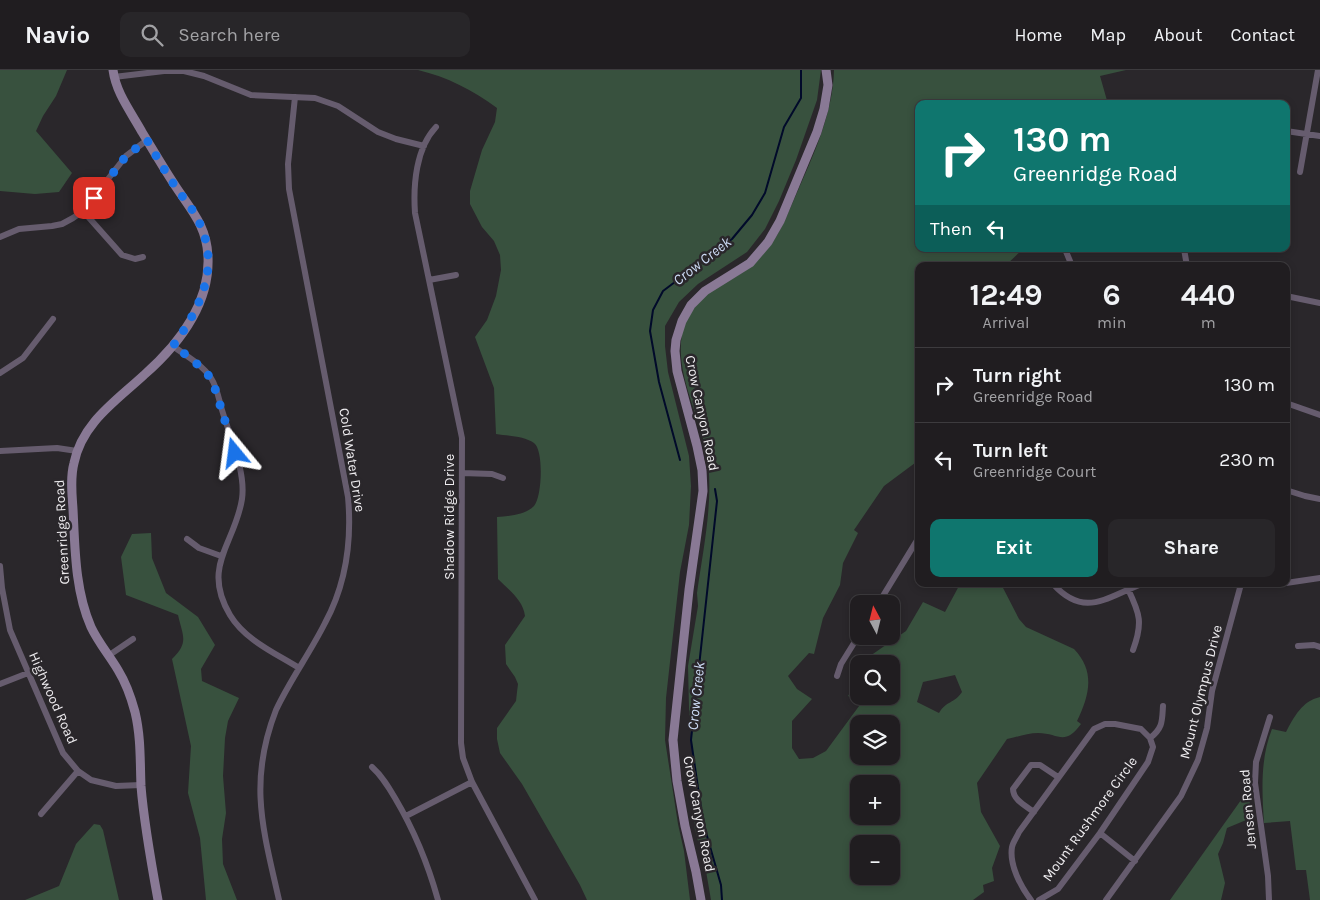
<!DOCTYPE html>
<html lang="en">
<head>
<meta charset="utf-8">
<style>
	:root { --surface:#201d20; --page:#282629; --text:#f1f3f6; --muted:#a2a2a5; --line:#3d3b3e; --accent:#0f766e }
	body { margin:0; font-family:Karla,sans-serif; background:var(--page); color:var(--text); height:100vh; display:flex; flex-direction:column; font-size:19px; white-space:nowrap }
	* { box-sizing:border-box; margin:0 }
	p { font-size:16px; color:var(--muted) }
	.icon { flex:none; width:28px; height:28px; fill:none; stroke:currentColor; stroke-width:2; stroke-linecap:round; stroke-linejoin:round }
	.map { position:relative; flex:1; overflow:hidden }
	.sheet { position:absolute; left:915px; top:192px; width:375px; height:325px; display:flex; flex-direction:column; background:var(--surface); border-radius:10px; box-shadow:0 2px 8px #0003,0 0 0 1px var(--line) }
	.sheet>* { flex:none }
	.hud { position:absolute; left:915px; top:30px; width:375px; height:152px; border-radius:10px; box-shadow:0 2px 8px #0003,0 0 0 1px var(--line); background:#0f766e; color:#fff; overflow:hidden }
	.needle { width:32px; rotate:353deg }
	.fabs { position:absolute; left:850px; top:525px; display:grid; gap:10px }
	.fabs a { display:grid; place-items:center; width:50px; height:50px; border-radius:10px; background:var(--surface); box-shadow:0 2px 8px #0003,0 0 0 1px var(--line); font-size:25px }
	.pin { position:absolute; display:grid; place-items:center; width:42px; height:42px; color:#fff; margin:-21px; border-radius:10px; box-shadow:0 2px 8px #0006 }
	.me { position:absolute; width:55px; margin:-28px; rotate:344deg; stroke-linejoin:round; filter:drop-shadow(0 0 4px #0008) }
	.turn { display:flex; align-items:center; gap:18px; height:105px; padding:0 15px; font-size:22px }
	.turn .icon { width:65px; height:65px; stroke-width:2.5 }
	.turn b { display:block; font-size:35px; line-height:42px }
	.then { display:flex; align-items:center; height:48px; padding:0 15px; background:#0003; gap:10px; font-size:19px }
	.eta { display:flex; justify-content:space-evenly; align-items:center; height:85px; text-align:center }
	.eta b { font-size:30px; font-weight:700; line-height:35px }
	.action { display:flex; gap:10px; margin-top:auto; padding:10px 15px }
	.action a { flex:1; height:58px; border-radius:10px; background:var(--accent); color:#fff; font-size:20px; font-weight:700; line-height:58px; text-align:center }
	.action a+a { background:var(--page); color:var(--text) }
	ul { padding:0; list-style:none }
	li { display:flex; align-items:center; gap:15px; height:75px; padding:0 15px; border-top:1px solid var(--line) }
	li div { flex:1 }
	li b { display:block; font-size:19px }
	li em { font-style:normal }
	header { display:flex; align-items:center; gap:30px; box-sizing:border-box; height:70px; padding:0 25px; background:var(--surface); border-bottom:1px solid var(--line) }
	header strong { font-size:24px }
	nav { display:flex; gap:28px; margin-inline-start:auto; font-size:18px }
	.search { width:350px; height:45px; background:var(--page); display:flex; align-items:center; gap:12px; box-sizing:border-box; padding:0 18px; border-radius:10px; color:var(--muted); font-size:19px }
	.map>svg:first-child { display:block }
	.green { fill:#38513e; fill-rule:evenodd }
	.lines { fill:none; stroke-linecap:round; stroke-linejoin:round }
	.stream { stroke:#010a2a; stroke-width:2 }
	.street { stroke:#665c6e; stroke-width:6 }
	.secondary { stroke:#897995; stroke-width:9 }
	.route { stroke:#1a73e8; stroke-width:9; stroke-dasharray:0 16.2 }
	.labels { text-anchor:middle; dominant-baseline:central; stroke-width:5; stroke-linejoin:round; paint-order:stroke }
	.street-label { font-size:14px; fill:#efedf0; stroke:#2a272b }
	.water-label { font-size:15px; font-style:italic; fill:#ccdaf4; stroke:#2a272b }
</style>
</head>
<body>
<header>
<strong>Navio</strong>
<div class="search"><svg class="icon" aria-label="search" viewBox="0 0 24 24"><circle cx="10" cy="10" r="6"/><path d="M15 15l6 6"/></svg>Search here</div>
<nav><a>Home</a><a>Map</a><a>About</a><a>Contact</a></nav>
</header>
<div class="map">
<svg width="1320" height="830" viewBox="0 0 1320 830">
	<rect width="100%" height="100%" fill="#2a272b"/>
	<path class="green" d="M0,0H67L56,26L43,46L36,61L72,103L59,122L35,124L0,121Z
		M418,0H821L817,30L796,90L779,131L765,159L747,182L698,214L679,232L665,256V276L668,302L689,386L691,416L689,455L680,502L666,628L665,670L678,754L684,781L690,830H587L580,815L522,714L500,683L497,669V658L516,631L517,622L518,614L515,607L506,594L505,575L525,546C523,530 509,520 498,509L497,447C509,446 525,445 534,436C542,428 544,380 534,373C524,366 508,366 496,364L494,318L475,267L487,250L496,226L501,200L500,185L494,171L482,157L470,134V121L482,80L495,52L497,38C473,20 447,7 418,0Z
		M834,0H1126L1100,6L1108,34H919V179H1023L1005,196H919V390L884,416L854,460L858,463L843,493L840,515L823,548L814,584L809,583L788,606L797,619L812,629L792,651V678L799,689L813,688L826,681L862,632L848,626L859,609V626H891V594H865L870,586L906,561L923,532L945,542L960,514H1001L1019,549L1026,557L1074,579C1096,602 1089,626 1077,651L1081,654C1064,677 1059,663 1038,663C1028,663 1017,667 1007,669L977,713L981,742L1000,776L992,798L994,811L983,815L984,822L973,830H711L706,801L694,756L696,732L689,638L688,596L698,536L697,523C703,480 713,435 708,392C702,344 668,298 686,249C688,245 692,241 695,237C699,232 702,226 707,223C721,213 736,208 749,198C756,192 764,183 770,176C781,161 788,143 796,125C813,86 833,44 834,0ZM955,605L962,622C954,634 947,630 939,643L917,632L923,612ZM859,654H891V686H859ZM859,714H891V746H859ZM859,774H891V806H859Z
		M151,463L152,488L166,523L198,547L215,575L201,599L202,611L239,628L228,651L225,668L223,706L226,743L222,769L223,794L237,830H206L200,768L188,723L191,676L172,589C189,572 183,567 178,545L126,525L121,487L132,464Z
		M1320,627V830H1310L1306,800H1296L1290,751L1264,753C1262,722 1260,689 1272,659L1286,662C1294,647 1302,631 1320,627Z
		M1246,723H1249L1251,748L1227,758L1223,773L1218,784L1225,813L1221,830H1170Z
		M94,754L100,755L103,760L119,830H25L59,816L76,774Z"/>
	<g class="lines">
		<path class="stream" d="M680,390L659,312L650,261L653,240L663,221L732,169L752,145L765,123L784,57L801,28V0
			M715,419L717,431L691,670L703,752L721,815L722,830"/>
		<path class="street" d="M114,7L164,1H184L204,6L251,25L315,28L338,36L378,62L396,69L424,76
			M436,57C416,78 413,115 415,143L462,368L461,673L463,688L472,712L535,830
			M1286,61L1320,66
			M1300,102L1318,0
			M83,141L122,185L135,189L143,187
			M0,167L19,159L52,156L62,154L73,148L83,141L126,86L147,70
			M1065,179L1072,196
			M1184,179L1187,196
			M429,210L456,205
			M1286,226L1320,233
			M173,276C186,286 202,294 211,308C217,317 219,330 222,340C230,367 246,402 242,429C235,474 201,496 230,545C245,570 275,583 299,598
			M0,303L23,288L53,249
			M1286,333L1320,345
			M0,381L57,378L77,381
			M462,403L492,404L503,408
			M1286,420L1305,426L1320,429
			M187,469L199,478L221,486
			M0,496L2,518L10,560L63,683L78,701L91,710L116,716L141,715
			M1286,513L1320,508
			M1053,514C1085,549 1106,527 1142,514
			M1267,514H1280
			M1128,519C1140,544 1143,553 1133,580
			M878,534L919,467
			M1298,576L1314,575L1320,577
			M108,586L133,569
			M837,606L841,594L859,565
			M0,614L28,603
			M1150,668C1163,658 1162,651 1163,636
			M372,697C382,706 388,716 395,728C414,760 428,794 438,830
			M1034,742C1026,736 1013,730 1013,719L1031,695H1040L1058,707
			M41,744L78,701
			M406,746L472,712
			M1100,763L1135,791
			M279,830C263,759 248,712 276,640C290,610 310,583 325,553C346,514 352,471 348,427L289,119L288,94L295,27
			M1031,830C1021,817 1009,795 1012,777C1013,772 1017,767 1019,762L1094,659L1105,654H1115L1141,659L1150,668L1153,677L1148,692L1100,763L1058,819L1039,830
			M1106,830L1181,726L1198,690L1207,658L1212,621L1241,514
			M1269,830L1268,806L1255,713L1256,692L1270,647"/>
		<path class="secondary" d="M113,0C116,23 131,42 142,62C153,80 164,99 176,117C192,141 207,157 208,187C210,234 178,275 144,305C116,331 82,353 74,393C70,408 72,424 73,439C75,478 75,521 91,557C98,572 109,585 118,600C126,613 131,627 135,642C141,667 140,691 141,716C144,754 151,792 158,830
			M701,830L696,802L685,756L677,711L673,670L689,520L703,421L702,400L697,376L677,301L675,281L676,270L682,251L691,235L705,221L750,193L768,172L780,151L817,62L824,39L828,15L826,0"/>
	</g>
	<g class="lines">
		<path class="route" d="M94,128L126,86L147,70C156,86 165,101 175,116C182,127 191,136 197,148C222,195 201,237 173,276L191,288L212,309L235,383"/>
	</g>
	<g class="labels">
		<g class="street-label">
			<text transform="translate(702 343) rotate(78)">Crow Canyon Road</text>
			<text transform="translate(352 390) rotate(81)">Cold Water Drive</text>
			<text transform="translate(449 447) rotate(-90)">Shadow Ridge Drive</text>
			<text transform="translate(62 462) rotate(-93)">Greenridge Road</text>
			<text transform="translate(1201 622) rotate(-76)">Mount Olympus Drive</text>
			<text transform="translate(53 628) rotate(66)">Highwood Road</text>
			<text transform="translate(1248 739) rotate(-95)">Jensen Road</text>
			<text transform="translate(699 744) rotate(79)">Crow Canyon Road</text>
			<text transform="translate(1090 749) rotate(-54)">Mount Rushmore Circle</text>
		</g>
		<g class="water-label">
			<text transform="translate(702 191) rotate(-38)">Crow Creek</text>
			<text transform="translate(696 626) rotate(-84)">Crow Creek</text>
		</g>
	</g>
</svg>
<div class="fabs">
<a><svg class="needle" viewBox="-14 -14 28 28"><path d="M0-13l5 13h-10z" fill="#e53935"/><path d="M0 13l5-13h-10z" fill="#a2a2a5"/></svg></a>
<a><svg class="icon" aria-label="search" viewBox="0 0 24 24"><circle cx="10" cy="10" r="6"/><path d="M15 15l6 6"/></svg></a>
<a><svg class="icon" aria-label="layers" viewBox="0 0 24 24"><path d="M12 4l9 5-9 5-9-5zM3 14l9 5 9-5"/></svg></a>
<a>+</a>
<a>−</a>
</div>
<div class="pin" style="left:94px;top:128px;background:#d93025"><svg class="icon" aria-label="arrive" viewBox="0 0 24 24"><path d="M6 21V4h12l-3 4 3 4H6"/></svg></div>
<svg class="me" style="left:235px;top:383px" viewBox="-20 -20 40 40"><path d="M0-17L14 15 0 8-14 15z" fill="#1a73e8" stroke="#fff" stroke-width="4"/></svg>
<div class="hud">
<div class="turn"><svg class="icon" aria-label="right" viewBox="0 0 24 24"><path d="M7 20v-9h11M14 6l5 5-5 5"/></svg><div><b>130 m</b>Greenridge Road</div></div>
<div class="then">Then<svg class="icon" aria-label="left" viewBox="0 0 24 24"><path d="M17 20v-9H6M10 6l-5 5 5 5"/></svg></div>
</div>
<section class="sheet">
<div class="eta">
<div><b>12:49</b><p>Arrival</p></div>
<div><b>6</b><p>min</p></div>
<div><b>440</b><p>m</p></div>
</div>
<ul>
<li><svg class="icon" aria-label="right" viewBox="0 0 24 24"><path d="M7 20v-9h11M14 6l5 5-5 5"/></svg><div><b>Turn right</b><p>Greenridge Road</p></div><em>130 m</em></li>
<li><svg class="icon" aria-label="left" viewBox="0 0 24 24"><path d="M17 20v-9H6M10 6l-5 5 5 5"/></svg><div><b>Turn left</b><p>Greenridge Court</p></div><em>230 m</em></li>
</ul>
<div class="action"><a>Exit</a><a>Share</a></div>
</section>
</div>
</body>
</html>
